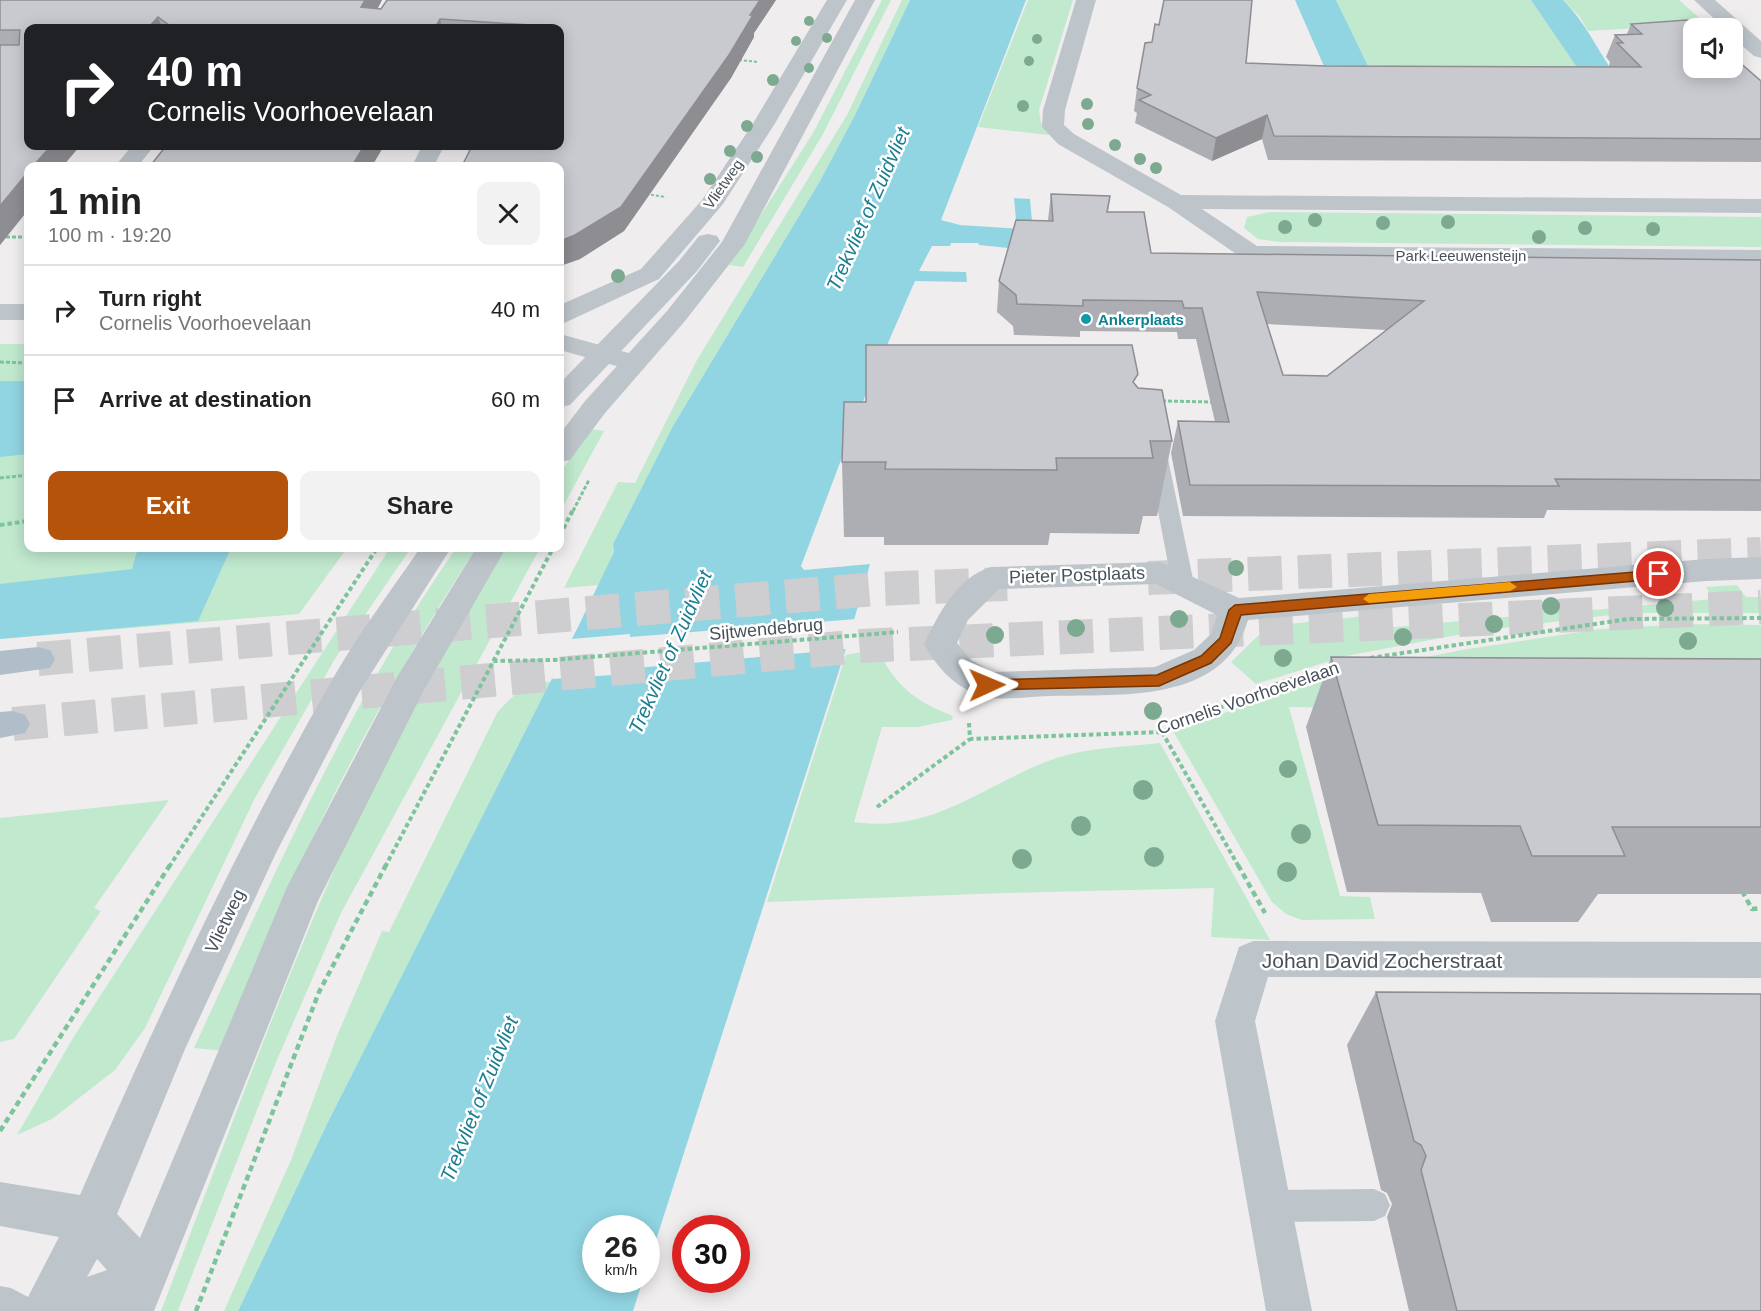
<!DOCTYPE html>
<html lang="en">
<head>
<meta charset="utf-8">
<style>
	:root { --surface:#fff; --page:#f2f2f2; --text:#222; --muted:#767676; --line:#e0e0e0; --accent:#b45309 }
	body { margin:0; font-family:Arial,sans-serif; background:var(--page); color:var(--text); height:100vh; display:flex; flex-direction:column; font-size:22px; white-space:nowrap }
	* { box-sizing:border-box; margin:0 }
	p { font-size:20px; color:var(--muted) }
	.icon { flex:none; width:33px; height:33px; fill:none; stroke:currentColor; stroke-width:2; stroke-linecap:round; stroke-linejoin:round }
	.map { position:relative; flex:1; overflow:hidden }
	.drawer { position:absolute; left:24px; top:162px; width:540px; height:390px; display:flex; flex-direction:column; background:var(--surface); border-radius:12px; box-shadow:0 3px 15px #0003 }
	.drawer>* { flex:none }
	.banner { position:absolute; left:24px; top:24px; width:540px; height:126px; border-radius:12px; box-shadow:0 3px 15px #0003; background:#202124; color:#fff; overflow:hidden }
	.controls { position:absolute; left:1683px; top:18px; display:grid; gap:12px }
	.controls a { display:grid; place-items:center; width:60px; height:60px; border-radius:12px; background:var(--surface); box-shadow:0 3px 15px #0003; font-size:30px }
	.speed { position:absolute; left:582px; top:1215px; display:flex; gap:12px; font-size:30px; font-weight:700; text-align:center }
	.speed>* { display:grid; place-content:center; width:78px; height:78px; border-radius:50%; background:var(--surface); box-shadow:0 3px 15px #0003; line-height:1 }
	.speed small { font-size:15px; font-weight:400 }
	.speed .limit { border:9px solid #d22; background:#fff; color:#111 }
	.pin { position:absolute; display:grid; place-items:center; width:51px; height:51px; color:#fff; margin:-26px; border:3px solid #fff; border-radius:50%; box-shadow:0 2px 6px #0007 }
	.me { position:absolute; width:66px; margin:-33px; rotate:89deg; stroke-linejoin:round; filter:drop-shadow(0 0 4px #0008) }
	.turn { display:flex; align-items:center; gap:21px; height:126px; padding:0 24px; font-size:27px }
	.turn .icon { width:78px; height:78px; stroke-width:2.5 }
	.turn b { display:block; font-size:42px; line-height:51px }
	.round { display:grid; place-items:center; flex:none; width:63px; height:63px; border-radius:12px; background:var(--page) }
	.head { display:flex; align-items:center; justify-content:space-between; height:102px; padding:0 24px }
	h1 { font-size:36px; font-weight:700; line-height:45px }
	.primary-button { display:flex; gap:12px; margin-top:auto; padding:12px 24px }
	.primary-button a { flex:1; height:69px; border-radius:12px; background:var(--accent); color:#fff; font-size:24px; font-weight:700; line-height:69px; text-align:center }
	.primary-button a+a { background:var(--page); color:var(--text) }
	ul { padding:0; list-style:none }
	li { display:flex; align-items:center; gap:18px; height:90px; padding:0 24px; border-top:2px solid var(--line) }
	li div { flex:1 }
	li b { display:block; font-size:22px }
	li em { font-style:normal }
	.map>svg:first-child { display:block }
	.green { fill:#c0e9ce }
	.water { fill:#91d5e2 }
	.pier { fill:#f0edee }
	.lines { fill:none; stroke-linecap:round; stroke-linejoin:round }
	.primary-tunnel { stroke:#ceced0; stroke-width:34; stroke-dasharray:34 16; stroke-linecap:butt }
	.path-far3 { stroke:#7cc49c; stroke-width:2; stroke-dasharray:3 2; stroke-linecap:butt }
	.path-far2 { stroke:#7cc49c; stroke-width:3; stroke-dasharray:4 2; stroke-linecap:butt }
	.path-far1 { stroke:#7cc49c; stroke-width:4; stroke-dasharray:4.5 3; stroke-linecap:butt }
	.path { stroke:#7cc49c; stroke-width:4.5; stroke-dasharray:6 4; stroke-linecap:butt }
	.service { fill:#bdc5cb; fill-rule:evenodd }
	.minor { fill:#bdc5cb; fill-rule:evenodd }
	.tertiary { fill:#bdc5cb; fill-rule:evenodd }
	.primary { fill:#b0bec9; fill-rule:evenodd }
	.tree { fill:#7ea991 }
	.wall { fill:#adaeb3; fill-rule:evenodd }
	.shaded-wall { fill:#8d8d92 }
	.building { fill:#c9cad0; stroke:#8d8d92; stroke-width:1.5; fill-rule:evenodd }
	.route { fill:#b45309; stroke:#753606; stroke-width:1.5 }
	.slow { fill:#f59e0b }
	.culture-dot { fill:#0f9aa8; stroke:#fff; stroke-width:2 }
	.labels { text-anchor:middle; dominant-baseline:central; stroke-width:5; stroke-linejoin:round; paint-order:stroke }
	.far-street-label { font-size:15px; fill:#485159; stroke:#fff }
	.far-culture-label { font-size:15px; font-weight:bold; fill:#0d838f; stroke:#fff; text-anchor:start }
	.street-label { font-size:18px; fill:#485159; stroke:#fff }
	.water-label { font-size:20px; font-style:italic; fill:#1a7e91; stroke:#fff }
	.near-street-label { font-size:21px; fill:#485159; stroke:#fff }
</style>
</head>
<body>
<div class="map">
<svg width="1761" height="1311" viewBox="0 0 1761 1311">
	<rect width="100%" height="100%" fill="#f0edee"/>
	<path class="green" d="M882,0H891L823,134L743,267L729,265L813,133Z
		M902,0H910L855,115L820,181L673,426L613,544L614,552L599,585L564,588L618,482L635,483L697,360L847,115Z
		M1028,0H1073L1039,110L1041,123L1049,135L978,127Z
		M1336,0H1531L1578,69L1370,70Z
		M1563,0H1679L1706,24L1588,31L1580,17Z
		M1269,212L1761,217V247L1280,242L1258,239L1244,228L1247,217Z
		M0,344H28V548H347L299,614L0,639Z
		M591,429L604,431L560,512V473Z
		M390,548H411L336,657L255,798L145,1028L115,1070L52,1119L17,1135L73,1038Z
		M456,548H476C410,650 351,755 300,865C272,926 250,989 225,1051L194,1048C273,877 349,703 456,548Z
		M506,548H540L341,913L276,1062L179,1308L178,1311H161C261,1050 351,782 506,548Z
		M1737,585L1746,597H1761V613H1627L1478,631L1346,656L1256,684L1231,662L1263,631L1280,625L1365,616L1372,629L1517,616L1511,604L1564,599L1571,612L1713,599L1706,587Z
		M1683,624L1761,625V713L1289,707L1340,896L1370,897L1375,919L1302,920L1286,914L1272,902L1173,731L1329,676L1462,650L1600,629Z
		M877,649C897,687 913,700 953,716L952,720L918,727H882L854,822C938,834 986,781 1060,757C1091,747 1128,747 1160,743L1270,940L1211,937L1214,888L1004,893L767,902L846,655Z
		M540,682H551L327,1124L238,1311H224L291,1160L337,1036L382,931L389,932L497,713C510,698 521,688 540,682Z
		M169,800L94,908L101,911L14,1039L0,1042V818Z"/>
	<path class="water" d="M910,0H1026L941,220L960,225L1037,230L1036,251L979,245L978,243H951L950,246H932L919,271L966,272L967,282L915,281L867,391L801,566L804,570L870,564L844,655L647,1268L646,1228H596V1280H643L633,1311H238L327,1124L579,625L614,552L613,544L673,426L820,181L855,115Z
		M1295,0H1336L1370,70L1578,69L1531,0H1563C1585,22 1597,49 1615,75L1336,77L1323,64Z
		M1014,198L1030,199L1032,221L1016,220Z
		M0,381H28V454L0,457Z
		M138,548H231L198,621L0,639V584L132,569Z"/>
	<path class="pier" d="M856,619L847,649L614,670L612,675L552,679L554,673H552L571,639L630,634V637Z"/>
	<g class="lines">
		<path class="primary-tunnel" d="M1148,578L1761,554
			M38,659L876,589L1007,584
			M13,724L861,646L1761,607"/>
		<path class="path-far3" d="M739,60L758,62
			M646,194L666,197"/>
		<path class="path-far2" d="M0,237H28
			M0,362L28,363
			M1162,401L1214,402
			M0,478L28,475
			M573,511L589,480"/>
		<path class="path-far1" d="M0,525L28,521
			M560,535L573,510
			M1370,658L1628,619L1761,618
			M493,661L553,660L898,632
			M969,723L970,739L1162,732L1282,682L1330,667
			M1162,732L1239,867
			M877,807L970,739
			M169,867L377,548
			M385,867L553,548"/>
		<path class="path" d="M1238,865L1265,913
			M1742,891L1752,909L1761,908
			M0,1131L170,865
			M196,1311L319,992L386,865"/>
		<path class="service" d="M1157,447L1164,449L1167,454L1194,584L1191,590L1183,592L1175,590L1172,584L1147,454L1150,449Z
			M1374,1189L1385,1194L1390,1205L1385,1216L1374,1221L1270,1222L1259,1217L1254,1206L1259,1195L1270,1190Z"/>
		<path class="minor" d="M827,0H847L774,125L723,204L659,279L560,325V305L641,269L702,200L752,125Z
			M1076,0H1096L1065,110L1064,125L1074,134L1181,195L1761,199V213L1202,209L1257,246L1761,250V264L1251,260L1242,258L1168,207L1058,144L1042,127L1043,110Z
			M1694,0H1715L1761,41V58L1754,56L1732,37V28H1724Z
			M132,146H154L138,166H115Z
			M422,146H444L434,166H412Z
			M0,304H28V320H0Z
			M560,334L643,357L647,363L643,369L634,371L560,350Z
			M1761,557V579L1706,581L1248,620C1224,704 1121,694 1052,696C1029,696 996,703 975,694C951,683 936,666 924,644C938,615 957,577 991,567L1160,562L1239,598L1706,559ZM1156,584L1217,615L1211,634L1194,650L1155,667L992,672L971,660L957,643L968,620L999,589Z
			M1253,941L1761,942V978L1268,977L1255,1021L1312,1311H1266L1215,1021L1239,947Z"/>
		<path class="tertiary" d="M855,0H875L745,244L685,321L605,413L570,460L560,462V434L585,401L667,311L722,242Z
			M708,234L717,236L720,241L697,271L570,405L560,407V383L679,261L699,236Z
			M420,548H451L358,694L276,853L185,1049L117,1214L140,1238L287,887L397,677L476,548H506L424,690L318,901L154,1311H0V1286L11,1288L28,1297L59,1237L0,1226V1182L80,1195C156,1020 237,846 332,680C358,634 391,591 420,548ZM97,1259L107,1270L87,1277Z"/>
		<path class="primary" d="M38,647L50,650L55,659L50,668L0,675V651Z
			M13,711L25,715L30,724L25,733L0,738V712Z"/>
	</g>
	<g class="tree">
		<circle cx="809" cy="21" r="5"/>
		<circle cx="827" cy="38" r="5"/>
		<circle cx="1037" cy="39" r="5"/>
		<circle cx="796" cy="41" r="5"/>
		<circle cx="1029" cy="61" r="5"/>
		<circle cx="809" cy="68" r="5"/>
		<circle cx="773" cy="80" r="6"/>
		<circle cx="1087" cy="104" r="6"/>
		<circle cx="1023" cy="106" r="6"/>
		<circle cx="1088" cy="124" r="6"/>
		<circle cx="747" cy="126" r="6"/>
		<circle cx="1115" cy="145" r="6"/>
		<circle cx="730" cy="151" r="6"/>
		<circle cx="757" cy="157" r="6"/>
		<circle cx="1140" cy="159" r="6"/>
		<circle cx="1156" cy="168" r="6"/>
		<circle cx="710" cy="179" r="6"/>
		<circle cx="1315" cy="220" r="7"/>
		<circle cx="1448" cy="222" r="7"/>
		<circle cx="1383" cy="223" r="7"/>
		<circle cx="1285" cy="227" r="7"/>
		<circle cx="1585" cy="228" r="7"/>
		<circle cx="1653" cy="229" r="7"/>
		<circle cx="1539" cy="237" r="7"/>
		<circle cx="618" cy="276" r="7"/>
		<circle cx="1236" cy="568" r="8"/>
		<circle cx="1551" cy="606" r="9"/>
		<circle cx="1665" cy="608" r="9"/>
		<circle cx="1179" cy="619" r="9"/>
		<circle cx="1494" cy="624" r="9"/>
		<circle cx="1076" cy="628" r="9"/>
		<circle cx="995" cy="635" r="9"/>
		<circle cx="1403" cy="637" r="9"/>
		<circle cx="1688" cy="641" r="9"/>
		<circle cx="1283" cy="658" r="9"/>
		<circle cx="1153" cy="711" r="9"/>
		<circle cx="1288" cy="769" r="9"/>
		<circle cx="1143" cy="790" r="10"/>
		<circle cx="1081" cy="826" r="10"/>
		<circle cx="1301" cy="834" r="10"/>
		<circle cx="1154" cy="857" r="10"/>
		<circle cx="1022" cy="859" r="10"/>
		<circle cx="1287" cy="872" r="10"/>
	</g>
	<path class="wall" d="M0,0H382L378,8L381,9L387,0H776L754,33V37L731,78L624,231L580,259L560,266V28H28V210L0,245Z
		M1631,24L1761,81V162L1268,160L1262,139L1212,161L1135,123L1137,113L1134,111L1137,88L1152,42L1159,25L1246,63L1326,66L1609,67V66L1610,62L1606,57L1615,35L1627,34Z
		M1051,194L1110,196L1108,212L1151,253L1761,260V511L1547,510L1544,518L1183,516L1171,453L1178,421L1215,422L1196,339H1178L1177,332L1080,331V337L1014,335L1013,326L997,312L999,281L1048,220ZM1267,324L1386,330L1327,376L1283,375Z
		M1136,385L1172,441L1157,516H1143L1139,534L1050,533L1048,545H884V537H844L842,462L866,402Z
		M1331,657L1761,659V894H1598L1578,922H1491L1481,893L1347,892L1306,727Z
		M1376,992L1761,1311H1409L1387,1217L1392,1204L1387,1193L1381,1190L1347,1045Z"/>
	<path class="shaded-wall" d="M365,0H382L367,28L361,7Z
		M760,0H776L754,33V37L731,78L624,231L580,259L560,266V241L750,15Z
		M158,17L162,28H148Z
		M440,19L442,28H435Z
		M1267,115L1262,139L1212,161L1216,138Z
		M51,146H80L63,166H33Z
		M364,146H384L372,166H352Z
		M28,172V210L0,245V206Z"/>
	<path class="building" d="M0,0H365L361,7L381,9L387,0H760L750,15H753L729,55L621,207L575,235L560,241V166H462L472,146H560V28H528L530,25L440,19L435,28H173L158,17L148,28H28V146H51L33,166H28V172L0,206V45H19L20,30H0Z
		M1164,0H1252L1246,63L1326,66L1641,67L1617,43H1623L1615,35L1642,34L1631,24L1687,20L1694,22L1701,28H1694V68H1732V56L1761,81V139L1274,136L1267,115L1216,138L1139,100L1151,95L1137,88L1145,43L1152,42L1155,24L1159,25Z
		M166,146H364L352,166H150Z
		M1051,194L1110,196L1107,212H1144L1151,253L1761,260V480L1555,479L1559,486L1190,485L1178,421L1229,422L1202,308H1184L1182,301L1083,300V306L1017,304L1016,295L999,281L1016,220L1053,221ZM1257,292L1424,301L1327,376L1283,375Z
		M866,345H1132L1138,374L1133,382L1138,388L1162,390L1172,441H1150L1153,458H1056L1057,470L885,469L886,462H842L844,402H866Z
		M1331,657L1761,659V827H1612L1625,856H1532L1520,826L1378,825Z
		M1376,992L1761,994V1311H1457L1421,1170L1426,1156L1421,1145L1414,1141Z"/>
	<path class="route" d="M1659,570L1665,574L1659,579L1241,615L1231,643L1211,663L1159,686L987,690L980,685L987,680L1157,675L1201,656L1220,638L1229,610L1235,605Z"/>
	<path class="slow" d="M1510,582L1517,587L1510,591L1369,603L1363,599L1369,594Z"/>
	<circle class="culture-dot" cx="1086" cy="319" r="6"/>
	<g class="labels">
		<g class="far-street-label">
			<text transform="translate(723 184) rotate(-55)">Vlietweg</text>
			<text x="1461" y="255">Park Leeuwensteijn</text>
		</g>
		<g class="far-culture-label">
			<text x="1098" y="319">Ankerplaats</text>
		</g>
		<g class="street-label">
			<text transform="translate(1077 575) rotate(-2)">Pieter Postplaats</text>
			<text transform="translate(766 629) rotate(-5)">Sijtwendebrug</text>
			<text transform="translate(1248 698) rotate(-19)">Cornelis Voorhoevelaan</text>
			<text transform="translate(225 921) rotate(-64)">Vlietweg</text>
		</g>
		<g class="water-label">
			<text transform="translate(868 209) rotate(-66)">Trekvliet of Zuidvliet</text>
			<text transform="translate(670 652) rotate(-66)">Trekvliet of Zuidvliet</text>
			<text transform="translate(479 1099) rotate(-68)">Trekvliet of Zuidvliet</text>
		</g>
		<g class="near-street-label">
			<text x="1382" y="960">Johan David Zocherstraat</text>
		</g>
	</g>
</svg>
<div class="controls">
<a><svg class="icon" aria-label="sound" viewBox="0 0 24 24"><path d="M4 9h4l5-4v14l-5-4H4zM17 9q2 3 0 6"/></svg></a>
</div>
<div class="speed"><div>26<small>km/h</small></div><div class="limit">30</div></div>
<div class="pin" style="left:1659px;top:574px;background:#d93025"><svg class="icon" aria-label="arrive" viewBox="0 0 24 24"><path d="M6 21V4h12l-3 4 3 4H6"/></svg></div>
<svg class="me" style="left:987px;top:685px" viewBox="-20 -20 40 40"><path d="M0-17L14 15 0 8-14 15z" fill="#b45309" stroke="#fff" stroke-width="4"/></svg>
<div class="banner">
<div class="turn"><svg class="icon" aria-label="right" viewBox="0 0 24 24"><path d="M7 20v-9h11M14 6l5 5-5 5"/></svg><div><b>40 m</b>Cornelis Voorhoevelaan</div></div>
</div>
<section class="drawer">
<div class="head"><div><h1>1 min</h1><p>100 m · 19:20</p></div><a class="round"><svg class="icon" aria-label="close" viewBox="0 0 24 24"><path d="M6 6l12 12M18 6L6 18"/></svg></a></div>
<ul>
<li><svg class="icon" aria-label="right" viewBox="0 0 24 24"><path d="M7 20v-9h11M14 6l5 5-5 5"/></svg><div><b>Turn right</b><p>Cornelis Voorhoevelaan</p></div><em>40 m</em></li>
<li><svg class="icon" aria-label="arrive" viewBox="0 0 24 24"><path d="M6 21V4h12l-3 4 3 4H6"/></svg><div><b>Arrive at destination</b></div><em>60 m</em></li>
</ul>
<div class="primary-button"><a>Exit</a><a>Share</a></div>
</section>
</div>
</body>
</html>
